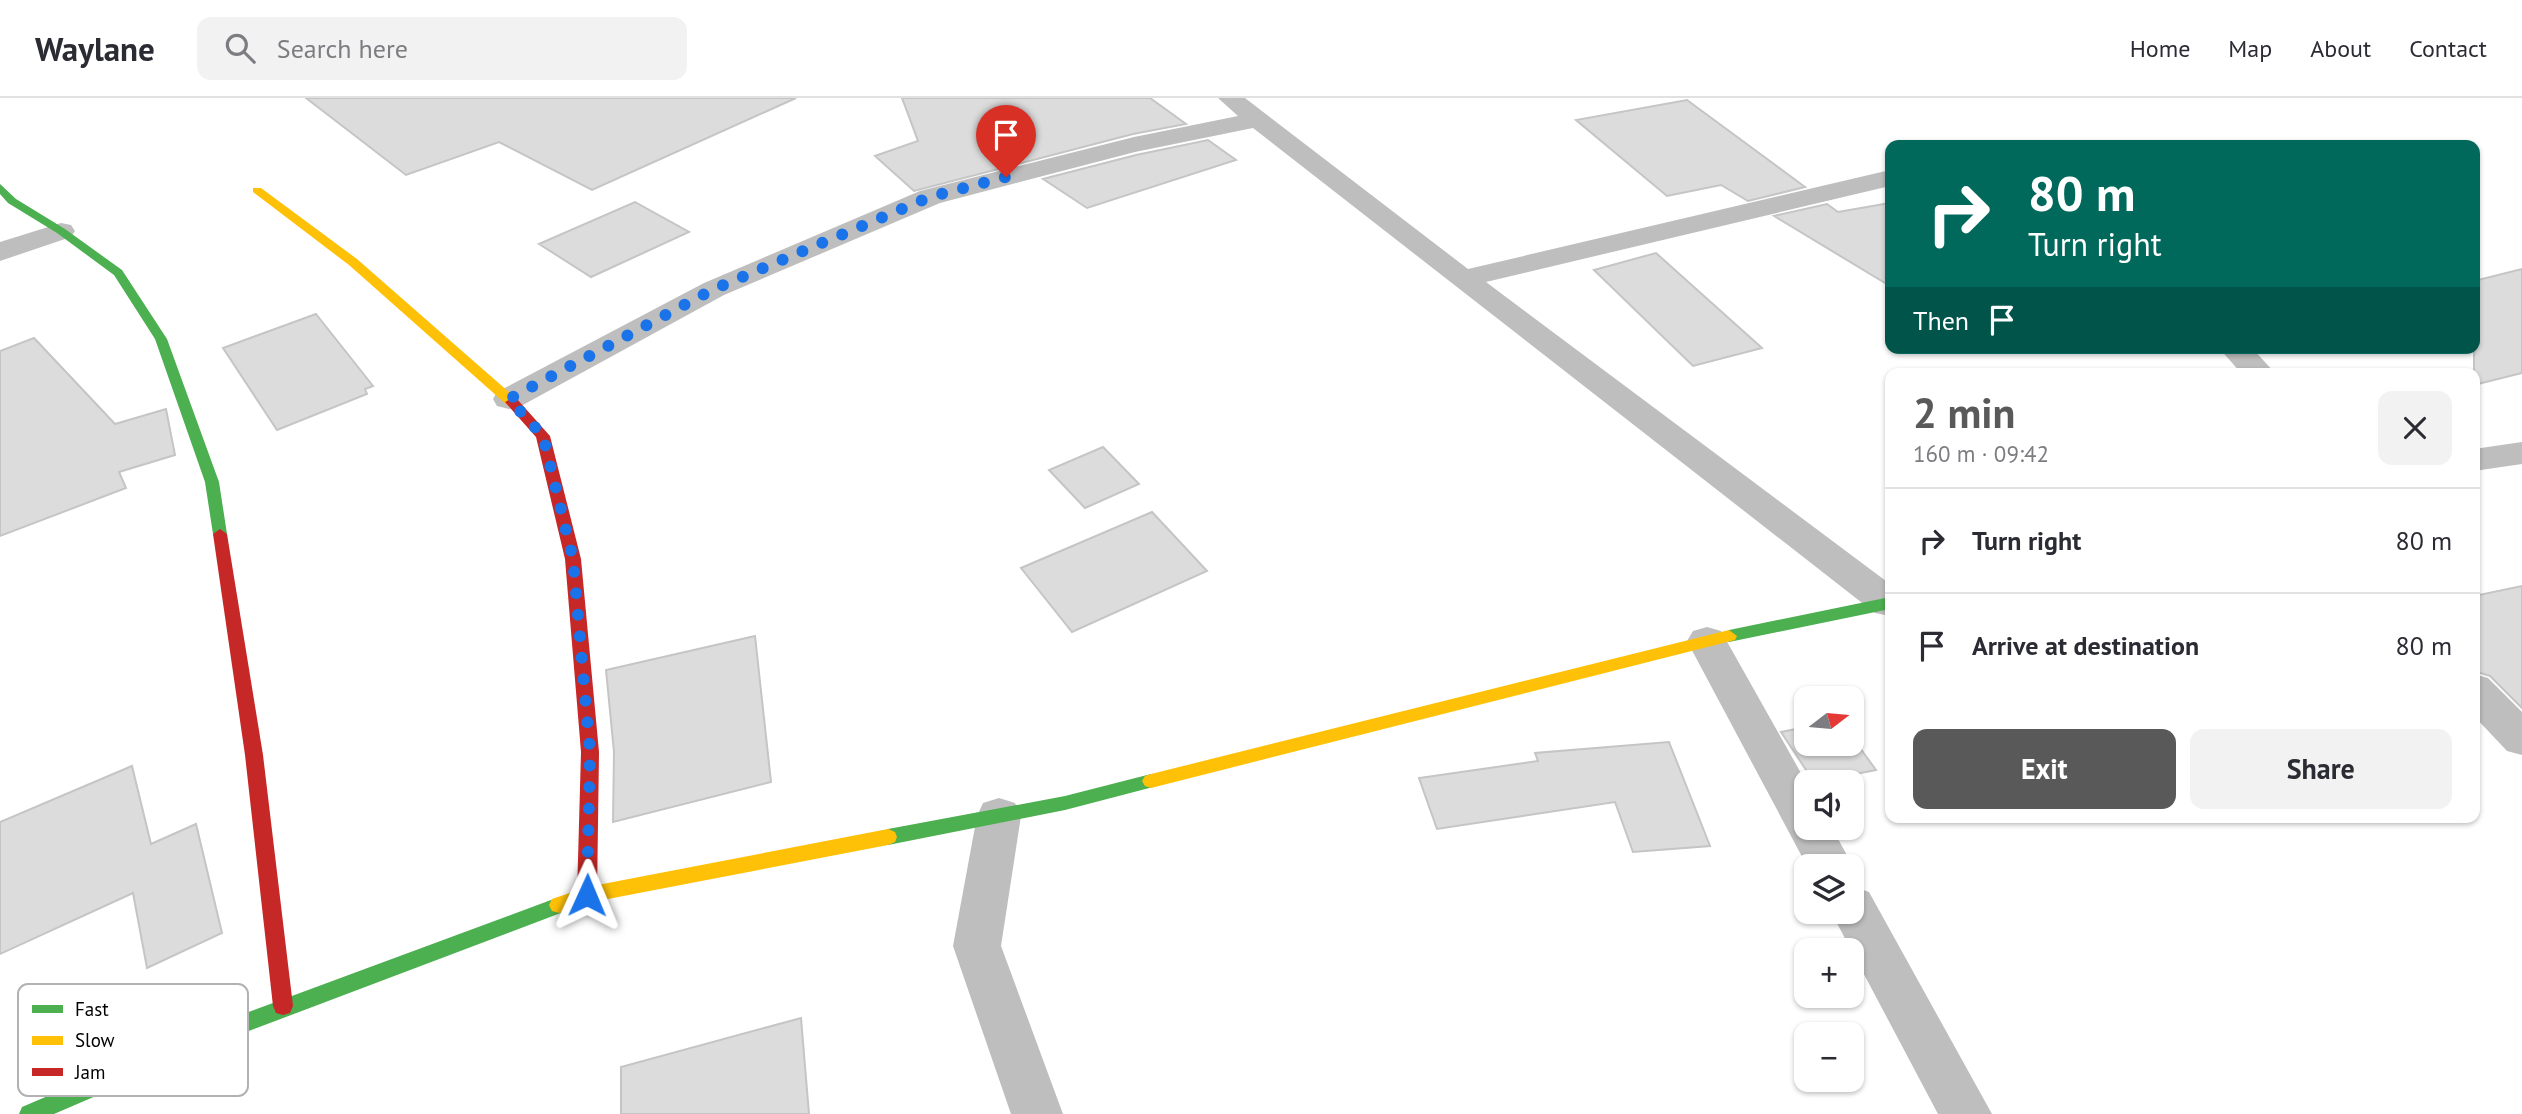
<!DOCTYPE html>
<html lang="en">
<head>
<meta charset="utf-8">
<style>
	:root { --surface:#fff; --page:#f2f2f3; --text:#2b2b33; --muted:#7c7c81; --line:#e1e1e2; --accent:#595959 }
	body { margin:0; font-family:"PT Sans",sans-serif; background:var(--page); color:var(--text); height:100vh; display:flex; flex-direction:column; font-size:26px; white-space:nowrap }
	* { box-sizing:border-box; margin:0 }
	p { font-size:23px; color:var(--muted) }
	.icon { flex:none; width:38px; height:38px; fill:none; stroke:currentColor; stroke-width:2; stroke-linecap:round; stroke-linejoin:round }
	.map { position:relative; flex:1; overflow:hidden }
	.drawer { position:absolute; left:1885px; top:270px; width:595px; height:455px; display:flex; flex-direction:column; background:var(--surface); border-radius:14px; box-shadow:0 2px 5px #0004 }
	.drawer>* { flex:none }
	.hud { position:absolute; left:1885px; top:42px; width:595px; height:214px; border-radius:14px; box-shadow:0 2px 5px #0004; background:#00695c; color:#fff; overflow:hidden }
	.needle { width:46px; rotate:74deg }
	.fabs { position:absolute; left:1794px; top:588px; display:grid; gap:14px }
	.fabs a { display:grid; place-items:center; width:70px; height:70px; border-radius:14px; background:var(--surface); box-shadow:0 2px 5px #0004; font-size:35px }
	.pin { position:absolute; display:grid; place-items:center; width:60px; height:60px; color:#fff; margin:-72px -30px; border-radius:50% 50% 50% 0; rotate:-45deg; box-shadow:0 0 7px #0007 }
	.pin .icon { rotate:45deg }
	.me { position:absolute; width:77px; margin:-38px; rotate:1deg; stroke-linejoin:round; filter:drop-shadow(0 0 5px #0008) }
	.turn { display:flex; align-items:center; gap:24px; height:147px; padding:0 28px; font-size:32px }
	.turn .icon { width:91px; height:91px; stroke-width:2.5 }
	.turn b { display:block; font-size:49px; line-height:60px }
	.then { display:flex; align-items:center; height:66px; padding:0 28px; background:#0003; gap:14px; font-size:26px }
	.round { display:grid; place-items:center; flex:none; width:74px; height:74px; border-radius:14px; background:var(--page) }
	.overview { display:flex; align-items:center; justify-content:space-between; height:119px; padding:0 28px }
	h1 { font-size:42px; font-weight:600; line-height:52px; color:var(--accent) }
	.primary-button { display:flex; gap:14px; margin-top:auto; padding:14px 28px }
	.primary-button a { flex:1; height:80px; border-radius:14px; background:var(--accent); color:#fff; font-size:28px; font-weight:600; line-height:80px; text-align:center }
	.primary-button a+a { background:var(--page); color:var(--text) }
	ul { padding:0; list-style:none }
	li { display:flex; align-items:center; gap:21px; height:105px; padding:0 28px; border-top:2px solid var(--line) }
	li div { flex:1 }
	li b { display:block; font-size:26px }
	li em { font-style:normal }
	header { display:flex; align-items:center; gap:42px; box-sizing:border-box; height:98px; padding:0 35px; background:var(--surface); border-bottom:2px solid var(--line) }
	header strong { font-size:33px }
	nav { display:flex; gap:38px; margin-inline-start:auto; font-size:24px }
	.search { width:490px; height:63px; background:var(--page); display:flex; align-items:center; gap:18px; box-sizing:border-box; padding:0 24px; border-radius:14px; color:var(--muted); font-size:26px }
	.map>svg:first-child { display:block }
	.building { fill:#dcdcdc; stroke:#c5c5c5; stroke-width:2 }
	.lines { fill:none; stroke-linecap:round; stroke-linejoin:round }
	.street { fill:#bebebe; fill-rule:evenodd }
	.fast { fill:#4caf50; fill-rule:evenodd }
	.slow { fill:#ffc107; fill-rule:evenodd }
	.jam { fill:#c62828; fill-rule:evenodd }
	.route { stroke:#1a73e8; stroke-width:12; stroke-dasharray:0 21.6 }
	.key { fill:#fff; stroke:#b2b2b2; stroke-width:2 }
	.key-label { font-size:19px; fill:#000 }
</style>
</head>
<body>
<header>
<strong>Waylane</strong>
<div class="search"><svg class="icon" aria-label="search" viewBox="0 0 24 24"><circle cx="10" cy="10" r="6"/><path d="M15 15l6 6"/></svg>Search here</div>
<nav><a>Home</a><a>Map</a><a>About</a><a>Contact</a></nav>
</header>
<div class="map">
<svg width="2522" height="1016" viewBox="0 0 2522 1016">
	<rect width="100%" height="100%" fill="#fff"/>
	<path class="building" d="M306,0H796L592,92L499,44L406,77Z
		M902,0H1150L1186,26L1133,36L914,93L875,58L918,43Z
		M1687,2L1805,89L1748,103L1721,87L1667,98L1576,22Z
		M1208,42L1236,62L1087,110L1043,81L1136,57Z
		M635,104L689,134L591,179L539,146Z
		M1890,105V188L1774,118L1827,106L1838,114Z
		M1656,155L1762,250L1693,268L1594,172Z
		M2522,171V275L2474,287V183Z
		M316,216L373,288L365,291L367,296L277,332L223,250Z
		M34,240L115,326L166,311L175,357L119,374L126,390L0,438V253Z
		M1103,349L1139,386L1085,410L1049,372Z
		M1152,414L1207,473L1072,534L1021,470Z
		M2522,488V610L2490,578L2474,573V498Z
		M755,538L771,684L613,724L614,654L606,572Z
		M1806,629V646H1852V639L1876,672L1814,684L1781,634Z
		M1669,644L1710,748L1633,754L1615,704L1437,731L1419,680L1538,663L1535,655Z
		M132,668L151,746L196,726L222,835L147,870L133,795L0,856V724Z
		M801,920L809,1016H621V969Z"/>
	<g class="lines">
		<path class="street" d="M1218,0H1245L1468,171L1890,72V88L1486,184L1890,486V518L1875,515L1253,30L1135,54L940,105L724,197L521,308L509,311L497,308L493,301L497,294L704,185L920,93L1134,39L1238,18Z
			M61,125L71,127L75,133L71,139L0,163V144Z
			M2219,250H2252L2275,275H2241Z
			M2522,344V366L2474,373V351Z
			M1707,529L1721,533L1806,684V730H1832L1853,768L1852,771V768H1807L1687,543L1693,533Z
			M2474,576L2488,580L2522,614V657L2507,653L2474,618Z
			M999,700L1015,705L1021,718L1001,848L1063,1016H1011L953,848L977,718L983,705Z
			M1852,788L1869,794L1992,1016H1938L1831,814H1852Z"/>
		<path class="fast" d="M0,86L16,101L65,131L122,172L167,241L219,384L227,436L225,440H215L213,436L205,384L155,241L114,177L57,135L8,105L0,96Z
			M1890,499V511L1729,544L1721,538L1729,532Z
			M1151,676L1157,678L1160,683L1157,688L1065,712L888,747L881,744L879,739L881,734L888,731L1065,698Z
			M559,799L566,801L569,807L566,813L233,939L54,1016H19L22,1009L219,925Z"/>
		<path class="slow" d="M253,90H261L357,161L517,301V307H507L349,167L253,94Z
			M1729,532L1737,538L1735,542L1151,690L1145,688L1142,683L1145,678L1151,676Z
			M888,731L895,734L897,739L895,744L888,747L587,805L559,815L552,813L549,807L552,801L587,789Z"/>
		<path class="jam" d="M512,300L517,301L550,338L581,461L599,654L597,797L594,803L587,805L580,803L577,797L581,654L565,461L536,339L505,304Z
			M220,431L227,436L263,657L293,908L290,915L283,917L276,915L273,908L245,657L213,436Z"/>
	</g>
	<g class="lines">
		<path class="route" d="M587,797L590,654L573,461L543,338L509,301L714,191L930,99L1006,79"/>
	</g>
	<rect x="18" y="886" width="230" height="112" rx="10" class="key"/>
	<rect x="32" y="907" width="31" height="8" fill="#4caf50"/>
	<rect x="32" y="938" width="31" height="9" fill="#ffc107"/>
	<rect x="32" y="970" width="31" height="8" fill="#c62828"/>
	<g class="key-label">
		<text x="75" y="918">Fast</text>
		<text x="75" y="949">Slow</text>
		<text x="75" y="981">Jam</text>
	</g>
</svg>
<div class="fabs">
<a><svg class="needle" viewBox="-14 -14 28 28"><path d="M0-13l5 13h-10z" fill="#e53935"/><path d="M0 13l5-13h-10z" fill="#7c7c81"/></svg></a>
<a><svg class="icon" aria-label="sound" viewBox="0 0 24 24"><path d="M4 9h4l5-4v14l-5-4H4zM17 9q2 3 0 6"/></svg></a>
<a><svg class="icon" aria-label="layers" viewBox="0 0 24 24"><path d="M12 4l9 5-9 5-9-5zM3 14l9 5 9-5"/></svg></a>
<a>+</a>
<a>−</a>
</div>
<div class="pin" style="left:1006px;top:79px;background:#d93025"><svg class="icon" aria-label="arrive" viewBox="0 0 24 24"><path d="M6 21V4h12l-3 4 3 4H6"/></svg></div>
<svg class="me" style="left:587px;top:797px" viewBox="-20 -20 40 40"><path d="M0-17L14 15 0 8-14 15z" fill="#1a73e8" stroke="#fff" stroke-width="4"/></svg>
<div class="hud">
<div class="turn"><svg class="icon" aria-label="right" viewBox="0 0 24 24"><path d="M7 20v-9h11M14 6l5 5-5 5"/></svg><div><b>80 m</b>Turn right</div></div>
<div class="then">Then<svg class="icon" aria-label="arrive" viewBox="0 0 24 24"><path d="M6 21V4h12l-3 4 3 4H6"/></svg></div>
</div>
<section class="drawer">
<div class="overview"><div><h1>2 min</h1><p>160 m · 09:42</p></div><a class="round"><svg class="icon" aria-label="close" viewBox="0 0 24 24"><path d="M6 6l12 12M18 6L6 18"/></svg></a></div>
<ul>
<li><svg class="icon" aria-label="right" viewBox="0 0 24 24"><path d="M7 20v-9h11M14 6l5 5-5 5"/></svg><div><b>Turn right</b></div><em>80 m</em></li>
<li><svg class="icon" aria-label="arrive" viewBox="0 0 24 24"><path d="M6 21V4h12l-3 4 3 4H6"/></svg><div><b>Arrive at destination</b></div><em>80 m</em></li>
</ul>
<div class="primary-button"><a>Exit</a><a>Share</a></div>
</section>
</div>
</body>
</html>
